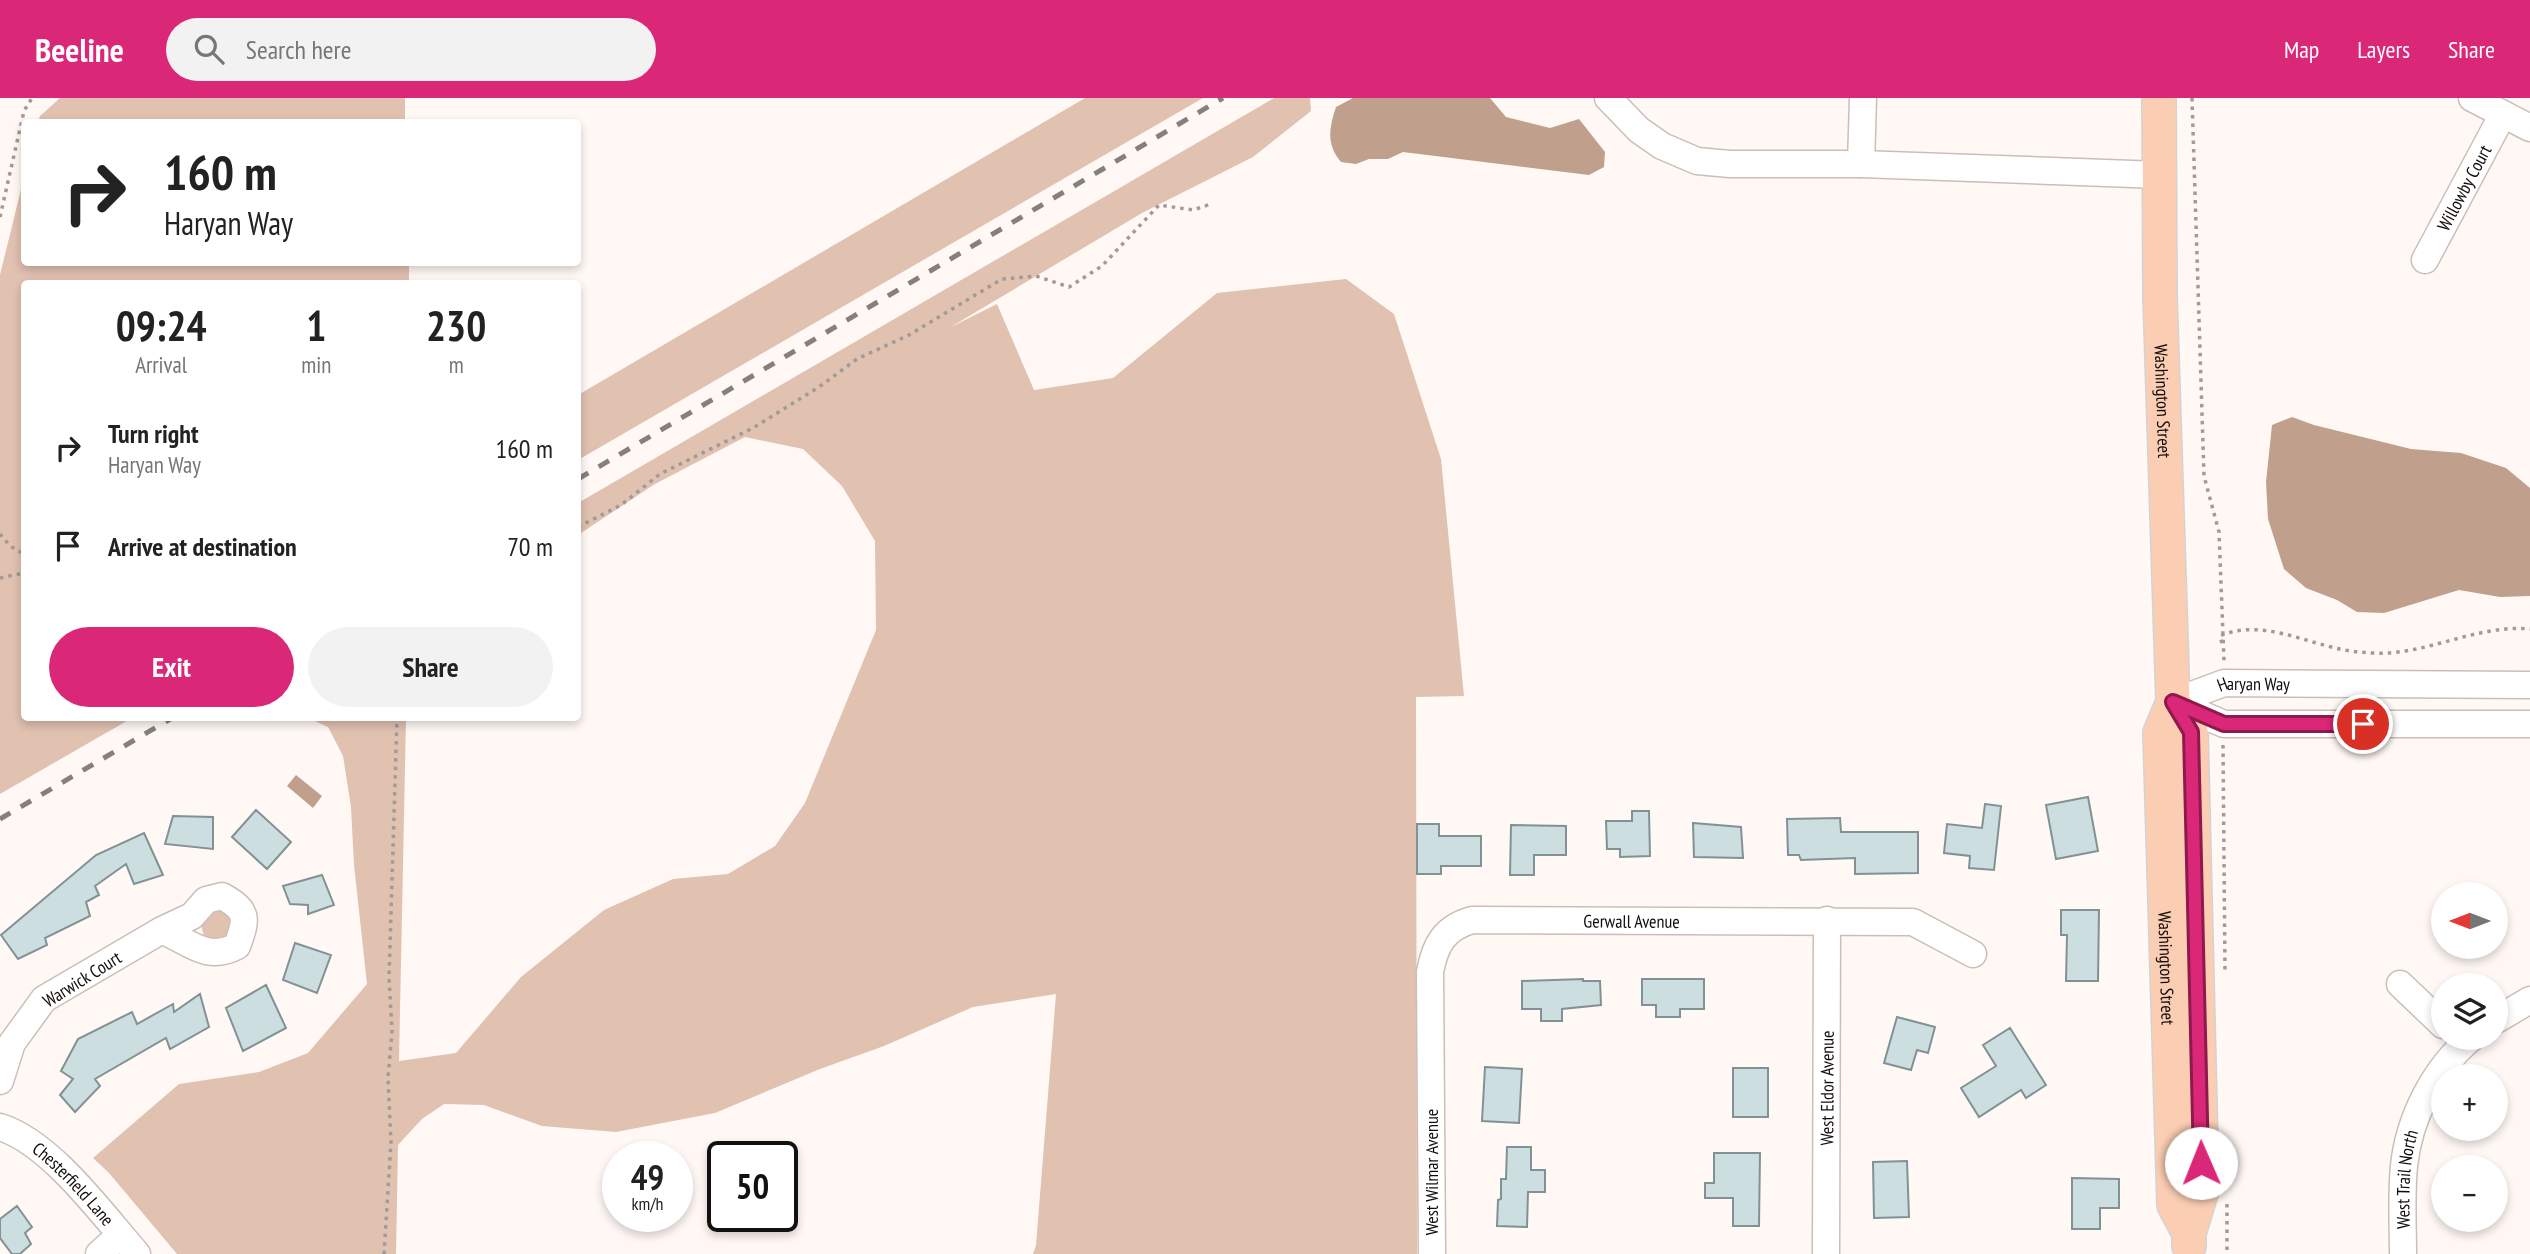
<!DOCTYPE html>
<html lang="en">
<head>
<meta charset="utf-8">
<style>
	:root { --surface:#fff; --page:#f2f2f2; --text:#222; --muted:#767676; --accent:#db2777 }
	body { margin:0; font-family:"PT Sans Narrow",sans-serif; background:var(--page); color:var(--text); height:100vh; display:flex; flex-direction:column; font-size:26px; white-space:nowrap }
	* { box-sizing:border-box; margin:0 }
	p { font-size:23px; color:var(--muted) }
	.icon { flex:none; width:38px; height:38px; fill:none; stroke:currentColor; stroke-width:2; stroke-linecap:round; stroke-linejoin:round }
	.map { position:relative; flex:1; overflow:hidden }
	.panel { position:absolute; left:21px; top:182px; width:560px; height:441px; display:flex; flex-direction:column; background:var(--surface); border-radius:7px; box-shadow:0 4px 10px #0003 }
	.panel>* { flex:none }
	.hud { position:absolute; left:21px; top:21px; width:560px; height:147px; border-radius:7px; box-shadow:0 4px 10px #0003; background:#fff; color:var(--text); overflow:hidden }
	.needle { width:46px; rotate:270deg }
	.tools { position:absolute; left:2431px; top:784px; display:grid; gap:14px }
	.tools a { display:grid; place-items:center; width:77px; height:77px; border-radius:50%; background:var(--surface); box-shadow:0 4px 10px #0003; font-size:35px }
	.speed { position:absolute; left:602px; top:1043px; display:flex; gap:14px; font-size:35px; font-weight:700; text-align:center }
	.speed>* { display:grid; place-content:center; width:91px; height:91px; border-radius:50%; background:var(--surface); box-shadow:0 4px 10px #0003; line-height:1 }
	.speed small { font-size:18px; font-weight:400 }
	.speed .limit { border:4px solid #111; border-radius:10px; background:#fff; color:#111 }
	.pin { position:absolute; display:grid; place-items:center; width:60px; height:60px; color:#fff; margin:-30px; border:4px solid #fff; border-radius:50%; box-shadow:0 2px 7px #0007 }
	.me { position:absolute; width:77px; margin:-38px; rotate:359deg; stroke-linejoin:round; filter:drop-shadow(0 0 5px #0008) }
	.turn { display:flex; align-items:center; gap:24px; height:147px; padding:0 28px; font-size:32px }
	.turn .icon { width:91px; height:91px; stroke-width:2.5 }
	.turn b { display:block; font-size:49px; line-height:60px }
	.eta { display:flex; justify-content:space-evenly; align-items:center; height:119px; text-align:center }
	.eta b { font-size:42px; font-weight:700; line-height:49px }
	.action { display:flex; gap:14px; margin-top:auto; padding:14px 28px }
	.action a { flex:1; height:80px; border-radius:42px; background:var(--accent); color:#fff; font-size:28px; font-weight:700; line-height:80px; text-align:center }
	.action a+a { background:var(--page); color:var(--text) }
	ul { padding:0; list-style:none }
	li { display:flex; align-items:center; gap:21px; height:98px; padding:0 28px }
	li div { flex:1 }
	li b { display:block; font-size:26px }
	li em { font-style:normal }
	header { display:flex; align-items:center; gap:42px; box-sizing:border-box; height:98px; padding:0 35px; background:var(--accent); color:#fff }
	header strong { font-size:33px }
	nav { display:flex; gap:38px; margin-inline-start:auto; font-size:24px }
	.search { width:490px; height:63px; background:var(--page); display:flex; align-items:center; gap:18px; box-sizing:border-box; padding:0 24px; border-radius:38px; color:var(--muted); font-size:26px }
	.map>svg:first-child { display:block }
	.green { fill:#e1c1b0 }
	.water { fill:#c19f8d }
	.building { fill:#ccdee0; stroke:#819294; stroke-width:2 }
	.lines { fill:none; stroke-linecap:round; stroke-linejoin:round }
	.minor-casing { stroke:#ccbeb6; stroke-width:29 }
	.major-casing { stroke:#d4d3d3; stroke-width:36 }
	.path { stroke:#a09a98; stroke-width:3.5; stroke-dasharray:3.5 5; stroke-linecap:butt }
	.minor { stroke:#fff; stroke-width:26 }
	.major { stroke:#fbceb4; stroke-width:33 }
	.rail { stroke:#86807d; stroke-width:5; stroke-dasharray:12 12; stroke-linecap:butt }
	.route-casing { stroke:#8e194d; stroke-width:18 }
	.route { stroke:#db2777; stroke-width:12 }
	.labels { text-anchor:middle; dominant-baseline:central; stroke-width:6; stroke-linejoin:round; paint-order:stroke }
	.street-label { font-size:18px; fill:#110c0a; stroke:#fff }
</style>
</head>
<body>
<header>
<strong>Beeline</strong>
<div class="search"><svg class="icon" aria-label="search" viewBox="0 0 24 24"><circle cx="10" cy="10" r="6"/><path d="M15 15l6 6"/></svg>Search here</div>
<nav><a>Map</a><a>Layers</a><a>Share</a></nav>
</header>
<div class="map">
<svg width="2530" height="1156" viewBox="0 0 2530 1156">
	<rect width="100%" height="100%" fill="#fff8f5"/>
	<path class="green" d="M60,0H405V24H38L40,18Z
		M1085,0H1203L578,362V297Z
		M1274,0H1310L1311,13L1253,59L1142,115L949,230L997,206L1034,292L1113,280L1217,195L1346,181L1394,216L1441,361L1464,598L1416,599L1417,1156H1033L1036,1147L1056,896L973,909L884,948L820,971L715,1015L616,1034L542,1028L484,1007L444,1006L422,1021L398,1047L396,1156H177L109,1075L93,1060L179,986L259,974L308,955L367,886L354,767L351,709L343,658L328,629L308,620H406L399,963L456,955L521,879L604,812L673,781L728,776L775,748L805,705L876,532L875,443L842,388L803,351L745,339L655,386L578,437V405Z
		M24,79V164L409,165V185L24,186V620H132L0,696V177Z
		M213,811H221L232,818L233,843L207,841L204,838L201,827Z"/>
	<path class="water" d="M1353,0H1490L1506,19L1550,30L1579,21L1605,54L1604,69L1589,77L1403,54L1388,61H1369L1356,66L1341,64C1326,46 1329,30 1336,9Z
		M2292,319L2314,327L2411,351L2461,355L2506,370L2530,390V498L2500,499L2459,492L2384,515L2357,514L2337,502L2306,490L2284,471L2268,421L2266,384L2272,327Z
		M296,677L322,698L313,710L287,688Z"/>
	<path class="building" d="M2088,699L2098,753L2056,761L2046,707Z
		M1985,706L2001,708L1994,772L1969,770L1970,758L1944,755L1947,726L1982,730Z
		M256,712L291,744L267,771L232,739Z
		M1632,713H1649L1650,758L1620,759V751H1607L1606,723H1632Z
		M173,718L213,719V751L165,746Z
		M1840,720L1841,734H1918V775L1855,776V760L1801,762L1799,757H1788L1787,721Z
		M1693,725L1741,729L1743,760L1694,759Z
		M1417,726H1439V738H1481V768H1441V776H1417Z
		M1511,727L1566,728V757H1534V777H1510Z
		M144,735L163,777L134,786L126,766L95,788L99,797L86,804L90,818L45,840L47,847L18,861L1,837L96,757Z
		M322,777L334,807L308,816V807L290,806L283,788Z
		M2061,812H2099L2098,883H2066L2067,837H2061Z
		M295,845L331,857L317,895L283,882Z
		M1583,881V883H1600L1601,907L1562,911V923H1541V911H1522V883Z
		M1642,881H1704V911H1680V919H1656V907H1642Z
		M266,887L286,930L243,953L226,910Z
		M200,896L209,929L170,951L166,940L95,981L100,988L75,1014L60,997L73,981L61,973L78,941L132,914L137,926L173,906L174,914Z
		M1897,919L1935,929L1928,955L1917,952L1911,972L1884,965Z
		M2010,930L2046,987L2026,1000L2021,992L1979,1019L1961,990L1996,968L1983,947Z
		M1485,969L1522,971L1519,1025L1482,1023Z
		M1733,970H1768V1019H1733Z
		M1507,1049H1531V1072H1545V1094H1528L1527,1129L1497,1128L1498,1102L1501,1101V1081H1506Z
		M1714,1055H1760L1759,1128H1733V1100H1705V1085H1714Z
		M1907,1063L1909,1119L1874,1120L1873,1064Z
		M2072,1080L2119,1081V1110H2100V1131H2072Z
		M17,1108L32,1129L25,1135L31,1146L20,1156H12L0,1140V1121Z"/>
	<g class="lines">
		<defs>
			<g id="minor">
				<path d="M1608,0L1639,32L1662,48L1697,63L1730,66H1861L2160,77"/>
				<path d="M2472,0L2530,30"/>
				<path d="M1861,66L1863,0"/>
				<path id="s1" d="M2425,162L2503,16"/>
				<path d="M2173,604L2224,626H2530"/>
				<path id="s2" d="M2173,604L2224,585L2530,587"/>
				<path d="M2400,886L2443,927"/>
				<path d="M2496,922L2530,902"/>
				<path d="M0,983L12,945L44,901L162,832L192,818L206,802L222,798C249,813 247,821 237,848C207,864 189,844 162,832"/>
				<path id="s3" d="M0,1029C51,1045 102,1116 137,1156"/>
				<path d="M99,1156L120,1137"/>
				<path id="s4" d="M1432,1156L1430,874C1435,847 1444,830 1472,822L1913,824L1973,856"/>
				<path id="s5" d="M1826,1156L1827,822"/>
				<path id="s6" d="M2403,1156C2403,1127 2401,1097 2404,1068C2409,1020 2434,971 2471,940"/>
			</g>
			<g id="major">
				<path id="s7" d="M2159,0L2160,198L2173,604L2160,635L2174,1107L2189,1135"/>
				<path d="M2173,604L2191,633L2202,1092L2189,1135V1148"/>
			</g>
		</defs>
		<use href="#minor" class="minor-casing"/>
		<use href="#major" class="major-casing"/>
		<path class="path" d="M2192,0L2204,378L2219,434L2224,563
			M0,119L24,13L32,0
			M578,429L621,407L660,376L753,330L819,289L857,261L909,237L1002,181L1036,178L1069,189L1102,168L1159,107L1193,112L1211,106
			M0,436L10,448L24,456
			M0,480L24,475
			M2222,545L2220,538C2260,520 2305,545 2345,552C2354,554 2363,554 2372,555C2427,558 2475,526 2530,531
			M2223,647L2225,874
			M2227,1106V1156
			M384,1156L391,1044L388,980L392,933L389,880L397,620"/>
		<use href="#minor" class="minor"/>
		<use href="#major" class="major"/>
		<path class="rail" d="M578,381L1223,0
			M0,721L172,620"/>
	</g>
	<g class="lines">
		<defs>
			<path id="route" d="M2201,1065L2191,634L2173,604L2224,626H2363"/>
		</defs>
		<use href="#route" class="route-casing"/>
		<use href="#route" class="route"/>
	</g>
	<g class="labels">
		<g class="street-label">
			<text stroke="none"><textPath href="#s1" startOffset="82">Willowby Court</textPath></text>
			<text stroke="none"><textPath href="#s7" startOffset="303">Washington Street</textPath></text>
			<text stroke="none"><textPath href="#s2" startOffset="84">Haryan Way</textPath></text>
			<text stroke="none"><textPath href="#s4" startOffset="513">Gerwall Avenue</textPath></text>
			<text stroke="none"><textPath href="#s7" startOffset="873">Washington Street</textPath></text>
			<text transform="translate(82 881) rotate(-32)">Warwick Court</text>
			<text stroke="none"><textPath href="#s5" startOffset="166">West Eldor Avenue</textPath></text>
			<text transform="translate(1431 1074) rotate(-90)">West Wilmar Avenue</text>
			<text stroke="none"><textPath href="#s6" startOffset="75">West Trail North</textPath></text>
			<text stroke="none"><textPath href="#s3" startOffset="94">Chesterfield Lane</textPath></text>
		</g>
	</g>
</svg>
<div class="tools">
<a><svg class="needle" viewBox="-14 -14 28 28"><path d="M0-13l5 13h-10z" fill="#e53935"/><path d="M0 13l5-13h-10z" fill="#767676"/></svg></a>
<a><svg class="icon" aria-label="layers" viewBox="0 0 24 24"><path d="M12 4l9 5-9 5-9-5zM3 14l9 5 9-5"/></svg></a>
<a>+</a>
<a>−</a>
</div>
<div class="speed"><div>49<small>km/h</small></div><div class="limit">50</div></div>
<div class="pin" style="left:2363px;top:626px;background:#d93025"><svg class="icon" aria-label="arrive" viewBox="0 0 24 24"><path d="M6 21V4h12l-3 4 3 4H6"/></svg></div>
<svg class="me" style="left:2201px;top:1065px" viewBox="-20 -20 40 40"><circle r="19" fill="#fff"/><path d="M0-13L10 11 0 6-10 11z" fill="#db2777"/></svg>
<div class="hud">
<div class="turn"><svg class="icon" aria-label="right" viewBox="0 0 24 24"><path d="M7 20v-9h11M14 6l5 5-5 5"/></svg><div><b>160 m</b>Haryan Way</div></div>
</div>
<section class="panel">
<div class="eta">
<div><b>09:24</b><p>Arrival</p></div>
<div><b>1</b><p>min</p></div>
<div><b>230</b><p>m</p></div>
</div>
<ul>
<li><svg class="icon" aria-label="right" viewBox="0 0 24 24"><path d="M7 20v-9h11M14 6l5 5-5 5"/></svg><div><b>Turn right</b><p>Haryan Way</p></div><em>160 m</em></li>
<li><svg class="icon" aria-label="arrive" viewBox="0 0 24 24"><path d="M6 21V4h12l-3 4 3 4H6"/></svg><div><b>Arrive at destination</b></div><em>70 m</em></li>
</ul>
<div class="action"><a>Exit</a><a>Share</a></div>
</section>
</div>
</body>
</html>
